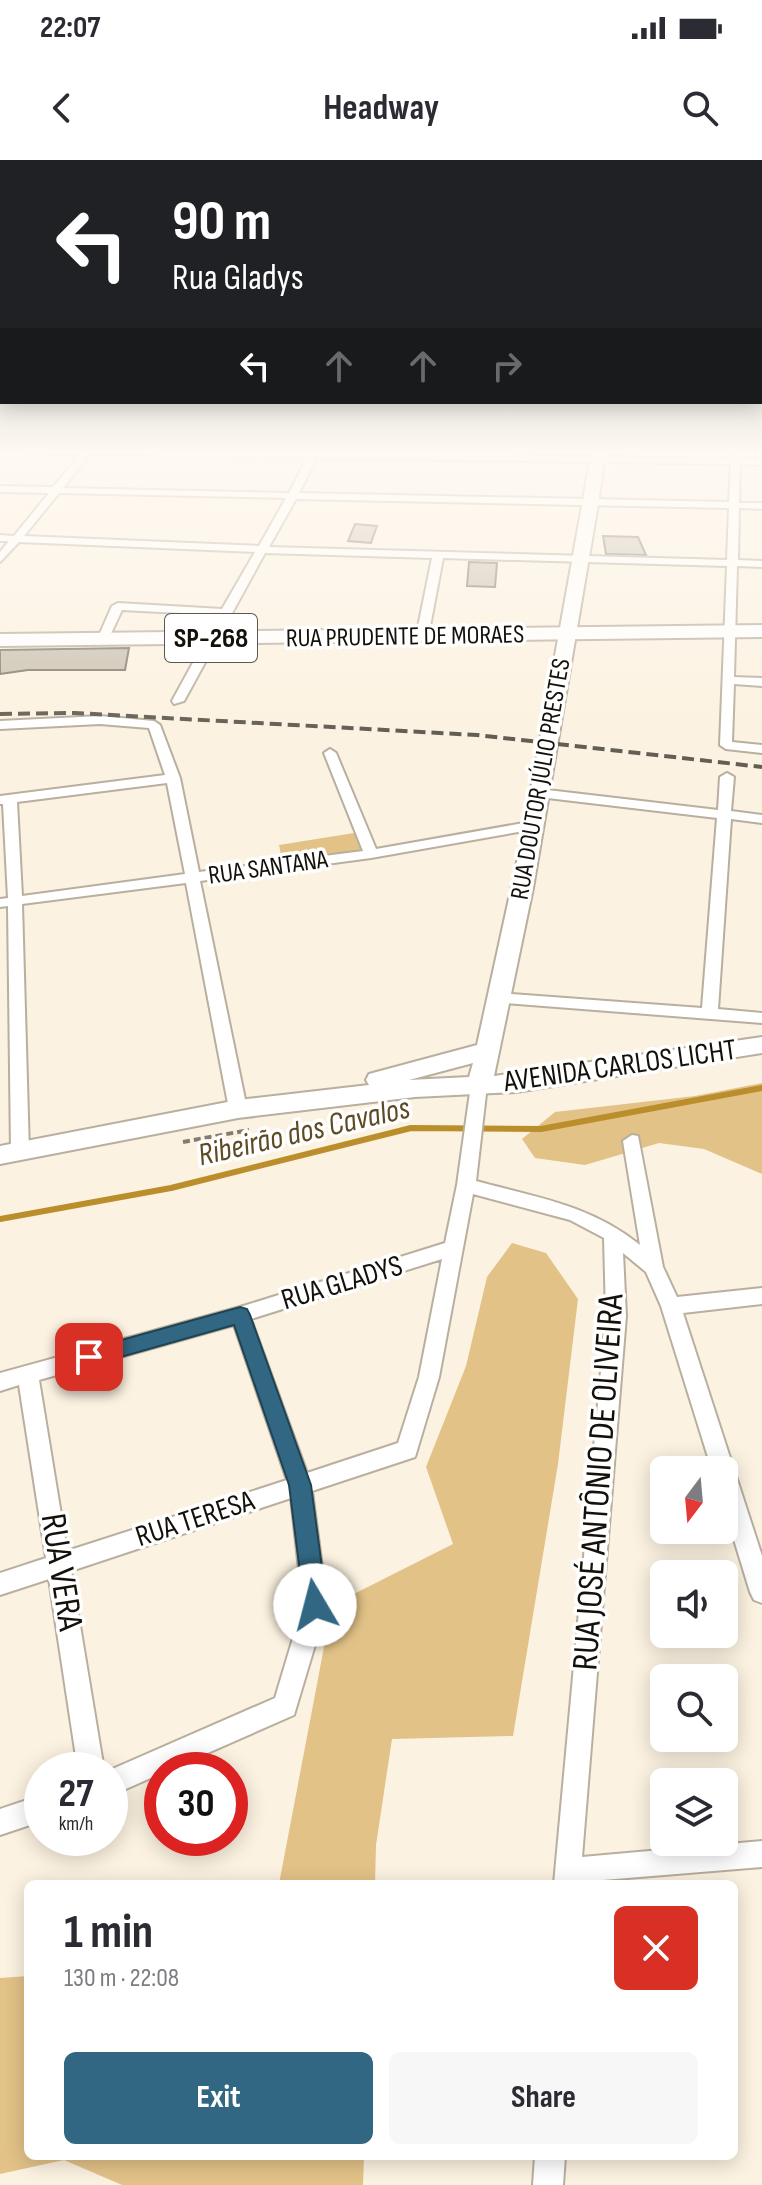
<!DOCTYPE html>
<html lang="en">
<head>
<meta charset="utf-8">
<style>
	:root { --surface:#fff; --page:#f7f7f7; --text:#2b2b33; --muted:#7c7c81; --accent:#316782 }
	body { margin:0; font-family:"Sofia Sans Condensed",sans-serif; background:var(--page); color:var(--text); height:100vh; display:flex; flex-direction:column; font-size:30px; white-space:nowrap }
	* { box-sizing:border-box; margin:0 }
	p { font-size:26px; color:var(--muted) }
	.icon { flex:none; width:44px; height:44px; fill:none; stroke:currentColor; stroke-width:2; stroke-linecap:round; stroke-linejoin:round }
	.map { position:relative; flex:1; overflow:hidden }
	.side { position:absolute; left:24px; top:1720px; width:714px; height:280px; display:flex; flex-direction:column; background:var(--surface); border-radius:12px; box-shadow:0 4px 20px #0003 }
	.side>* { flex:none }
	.banner { position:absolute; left:0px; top:0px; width:762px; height:244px; box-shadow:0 4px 20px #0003; background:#202124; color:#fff; overflow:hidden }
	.needle { width:52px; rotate:196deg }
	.buttons { position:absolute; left:650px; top:1296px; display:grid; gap:16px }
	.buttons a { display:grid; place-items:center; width:88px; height:88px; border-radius:12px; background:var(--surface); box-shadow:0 4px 20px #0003; font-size:40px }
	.speed { position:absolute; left:24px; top:1592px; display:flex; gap:16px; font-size:40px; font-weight:700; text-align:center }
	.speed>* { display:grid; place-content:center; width:104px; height:104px; border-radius:50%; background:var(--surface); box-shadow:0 4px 20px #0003; line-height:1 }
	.speed small { font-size:20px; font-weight:400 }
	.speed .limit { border:12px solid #d22; background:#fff; color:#111 }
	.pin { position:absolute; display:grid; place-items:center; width:68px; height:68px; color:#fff; margin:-34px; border-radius:16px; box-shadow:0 4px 12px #0006 }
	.me { position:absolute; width:88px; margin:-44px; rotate:352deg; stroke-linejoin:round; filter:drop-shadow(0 0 6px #0008) }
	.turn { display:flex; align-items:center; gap:28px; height:168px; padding:0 40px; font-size:36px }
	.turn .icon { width:104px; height:104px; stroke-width:2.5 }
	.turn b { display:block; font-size:56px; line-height:68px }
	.lanes { display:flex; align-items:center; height:76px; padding:0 40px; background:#0003; justify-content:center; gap:40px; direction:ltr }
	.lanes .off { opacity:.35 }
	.round { display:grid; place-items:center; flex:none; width:84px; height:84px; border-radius:12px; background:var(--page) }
	.head { display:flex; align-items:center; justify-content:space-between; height:136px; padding:0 40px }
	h1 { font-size:48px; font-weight:700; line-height:60px }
	.button { display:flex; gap:16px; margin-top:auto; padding:16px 40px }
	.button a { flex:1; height:92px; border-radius:12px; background:var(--accent); color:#fff; font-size:32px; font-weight:700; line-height:92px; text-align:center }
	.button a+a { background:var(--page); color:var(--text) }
	.status { display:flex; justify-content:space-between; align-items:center; height:56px; padding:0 40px; background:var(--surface); direction:ltr }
	.status svg { height:22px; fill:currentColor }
	header { display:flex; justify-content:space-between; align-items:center; height:104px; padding:0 40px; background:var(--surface); font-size:36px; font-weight:700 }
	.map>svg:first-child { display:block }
	.green { fill:#e2c287 }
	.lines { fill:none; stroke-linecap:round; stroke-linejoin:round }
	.stream { stroke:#bb8e2c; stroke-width:6 }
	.building { fill:#cac1b0; stroke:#807869; stroke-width:2 }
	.minor-casing { stroke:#b8af9f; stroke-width:4 }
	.secondary-casing { stroke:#b8af9f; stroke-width:4 }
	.primary-casing { stroke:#b8af9f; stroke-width:4 }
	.path { stroke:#817b70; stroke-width:4; stroke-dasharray:7 4; stroke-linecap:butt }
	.minor { fill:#fff; fill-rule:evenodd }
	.secondary { fill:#fff; fill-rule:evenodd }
	.primary { fill:#fff; fill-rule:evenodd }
	.rail { stroke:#635e54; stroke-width:4; stroke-dasharray:12 6; stroke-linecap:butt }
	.route { fill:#316782; stroke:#204354; stroke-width:2 }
	.labels { text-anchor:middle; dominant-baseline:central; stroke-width:7; stroke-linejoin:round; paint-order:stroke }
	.far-street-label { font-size:26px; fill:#14110b; stroke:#fff }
	.shield { fill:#fff; stroke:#5a5854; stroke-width:2 }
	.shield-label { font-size:28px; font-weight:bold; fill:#14110b }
	.street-label { font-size:30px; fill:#14110b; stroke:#fff }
	.water-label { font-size:32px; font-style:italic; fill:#5e4b24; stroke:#fff }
	.near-street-label { font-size:36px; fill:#14110b; stroke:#fff }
</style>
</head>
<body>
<div class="status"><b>22:07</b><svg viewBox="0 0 49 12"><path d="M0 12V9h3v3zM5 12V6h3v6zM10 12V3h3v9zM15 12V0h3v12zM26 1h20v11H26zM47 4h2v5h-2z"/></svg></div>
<header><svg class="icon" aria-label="back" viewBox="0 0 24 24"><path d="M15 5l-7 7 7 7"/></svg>Headway<svg class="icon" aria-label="search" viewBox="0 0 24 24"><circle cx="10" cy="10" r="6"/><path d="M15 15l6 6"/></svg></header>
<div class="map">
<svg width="762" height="2025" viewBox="0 0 762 2025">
	<rect width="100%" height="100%" fill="#fcf2e1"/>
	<path class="green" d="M354,673L364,693L283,704L279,685Z
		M762,923V1014L704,989L659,983L585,1005L535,998L522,979L555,952L695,936Z
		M512,1083L546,1093L578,1139L558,1304L513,1576L392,1579L376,1685L375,1724H279L332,1445L453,1384L426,1307L466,1206L487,1117Z
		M28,1816V1996H364L363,2025H122L64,2000L0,2014V1818Z"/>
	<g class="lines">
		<path class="stream" d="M0,1059L171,1028L411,968L541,969L762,928"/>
	</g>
	<path class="building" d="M355,364L377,366L371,383L348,381Z
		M603,376L638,377L646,395L606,394Z
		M469,402L497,403L495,427L467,426Z
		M129,488L125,510H28L0,514V490Z"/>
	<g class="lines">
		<defs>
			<path id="minor" d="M0,290L310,292L320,290L319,292L731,299L733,290H739L740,299H762V305L740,304L739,343H762V349L739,348L738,400L762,401V407L737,406L734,517L762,518V526L734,524L732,582L762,585V593L726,589L720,585L727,406L443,398L428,477L422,480L416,477L432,398L265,393L184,541L174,544L172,541L219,455L122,450L107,482H99L97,480L112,446L118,443L222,449L255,392L19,382L0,402V392L9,381H0V375L14,376L49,333L0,332V326L53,327L81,294L0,293ZM90,294L307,298L289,333L63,328ZM317,298L731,304L729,342L299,333ZM59,333L286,338L259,386L24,376ZM296,339L729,348L727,400L269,387Z
				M100,556L154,561L160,565L180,618L199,712L363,691L324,593L330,589L336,593L376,689L535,661L542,665L535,669L371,698L200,721L247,949L238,955L229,949L186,723L22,744L29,992L20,999L11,992L8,746L0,747V739L8,738L3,644H0V636L165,615L149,568L100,564L0,569V561ZM167,623L185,714L22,736L17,642Z
				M727,613L734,617L731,651L762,655V663L731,659L718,849L762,853V863L493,842L491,838L499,833L702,848L717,658L539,637L532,633L539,629L718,650L720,617Z
				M479,919L487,925L476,1021C535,1037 591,1045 640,1085L623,981L632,975L638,976L663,1107L677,1137L762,1128V1144L683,1153L762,1396V1443L754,1440L750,1432L724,1347V1310H712L661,1146L646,1112L623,1093L626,1156L582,1697L762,1681V1707L554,1724L606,1156L604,1078L570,1060L473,1034L439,1217L415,1297L312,1331L327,1445L294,1555L169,1610H162V1613L110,1636V1610L275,1538L303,1445L291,1338L71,1411L104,1610H78L49,1419L0,1435V1413L46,1398L19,1225L0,1231V1213L240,1147L445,1083L457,1025L471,925ZM442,1099L419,1217L398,1283L307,1313L251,1159ZM234,1165L287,1320L67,1391L39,1220Z
				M42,1635V1661L0,1675V1649Z
				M535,1996H565L563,2025H533Z"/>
			<path id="secondary" d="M592,290H606L597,350L533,728L494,916L762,877V893L516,932L415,937L238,958L0,1004V986L238,940L369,925L366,920L369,914L477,885L522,679ZM473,903L469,917L409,920Z"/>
			<path id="primary" d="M762,465V477L0,486V474Z"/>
		</defs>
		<use href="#minor" class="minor-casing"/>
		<use href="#secondary" class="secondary-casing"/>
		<use href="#primary" class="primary-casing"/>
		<path class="path" d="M183,982L249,970"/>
		<use href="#minor" class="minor"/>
		<use href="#secondary" class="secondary"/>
		<use href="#primary" class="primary"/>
		<path class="rail" d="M0,554L75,553L477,575L762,607"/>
	</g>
	<linearGradient id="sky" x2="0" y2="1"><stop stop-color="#96a59d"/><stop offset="0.51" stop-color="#fef9f2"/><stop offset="1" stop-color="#fef9f2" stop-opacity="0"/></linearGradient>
	<rect width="762" height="573" fill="url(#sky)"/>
	<path class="route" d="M240,1147L247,1149L250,1155L311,1325L327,1445L324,1453L315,1456L307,1453L304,1445L289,1325L234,1165L89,1206L82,1203L79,1197L82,1191L89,1189Z"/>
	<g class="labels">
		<g class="far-street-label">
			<text transform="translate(405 477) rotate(-1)">RUA PRUDENTE DE MORAES</text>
			<text transform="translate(541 619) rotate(-80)">RUA DOUTOR JÚLIO PRESTES</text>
			<text transform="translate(268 708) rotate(-8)">RUA SANTANA</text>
		</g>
		<rect class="shield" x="165" y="454" width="92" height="48" rx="6"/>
		<g class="shield-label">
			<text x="211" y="478">SP-268</text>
		</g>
		<g class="street-label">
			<text transform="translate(620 906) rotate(-8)">AVENIDA CARLOS LICHT</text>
			<text transform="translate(342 1123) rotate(-17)">RUA GLADYS</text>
			<text transform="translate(195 1359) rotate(-18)">RUA TERESA</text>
		</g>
		<g class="water-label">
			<text transform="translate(304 972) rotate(-13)">Ribeirão dos Cavalos</text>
		</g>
		<g class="near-street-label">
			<text transform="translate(599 1322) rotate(-86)">RUA JOSÉ ANTÔNIO DE OLIVEIRA</text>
			<text transform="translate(61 1412) rotate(81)">RUA VERA</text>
		</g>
	</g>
</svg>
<div class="buttons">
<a><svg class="needle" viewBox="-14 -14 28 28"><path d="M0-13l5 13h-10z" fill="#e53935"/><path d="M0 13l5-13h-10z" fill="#7c7c81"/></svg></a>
<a><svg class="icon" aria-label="sound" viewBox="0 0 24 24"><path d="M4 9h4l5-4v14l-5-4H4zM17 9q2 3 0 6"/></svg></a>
<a><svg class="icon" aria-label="search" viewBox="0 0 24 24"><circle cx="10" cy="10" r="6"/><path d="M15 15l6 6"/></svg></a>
<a><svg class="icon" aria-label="layers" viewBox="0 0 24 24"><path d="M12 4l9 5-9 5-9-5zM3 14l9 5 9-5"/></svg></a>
</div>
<div class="speed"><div>27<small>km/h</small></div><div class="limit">30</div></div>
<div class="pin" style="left:89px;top:1197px;background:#d93025"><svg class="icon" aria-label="arrive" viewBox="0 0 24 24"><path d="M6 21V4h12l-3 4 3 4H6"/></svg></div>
<svg class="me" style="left:315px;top:1445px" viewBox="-20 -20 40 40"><circle r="19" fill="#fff"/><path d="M0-13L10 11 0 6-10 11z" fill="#316782"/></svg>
<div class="banner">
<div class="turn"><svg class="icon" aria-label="left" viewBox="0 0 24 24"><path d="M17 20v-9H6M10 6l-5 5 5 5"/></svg><div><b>90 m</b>Rua Gladys</div></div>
<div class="lanes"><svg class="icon" aria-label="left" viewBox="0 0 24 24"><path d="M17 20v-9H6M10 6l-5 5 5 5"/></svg><svg class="icon off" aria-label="ahead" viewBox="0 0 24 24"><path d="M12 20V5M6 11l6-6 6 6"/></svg><svg class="icon off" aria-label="ahead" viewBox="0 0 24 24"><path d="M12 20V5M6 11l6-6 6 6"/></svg><svg class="icon off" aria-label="right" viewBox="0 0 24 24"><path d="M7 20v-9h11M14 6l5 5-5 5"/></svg></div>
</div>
<section class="side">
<div class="head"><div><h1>1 min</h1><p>130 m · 22:08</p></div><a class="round" style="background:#d93025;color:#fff"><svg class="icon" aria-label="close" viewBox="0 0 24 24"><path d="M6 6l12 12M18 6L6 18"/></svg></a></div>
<div class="button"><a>Exit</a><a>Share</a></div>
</section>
</div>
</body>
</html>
